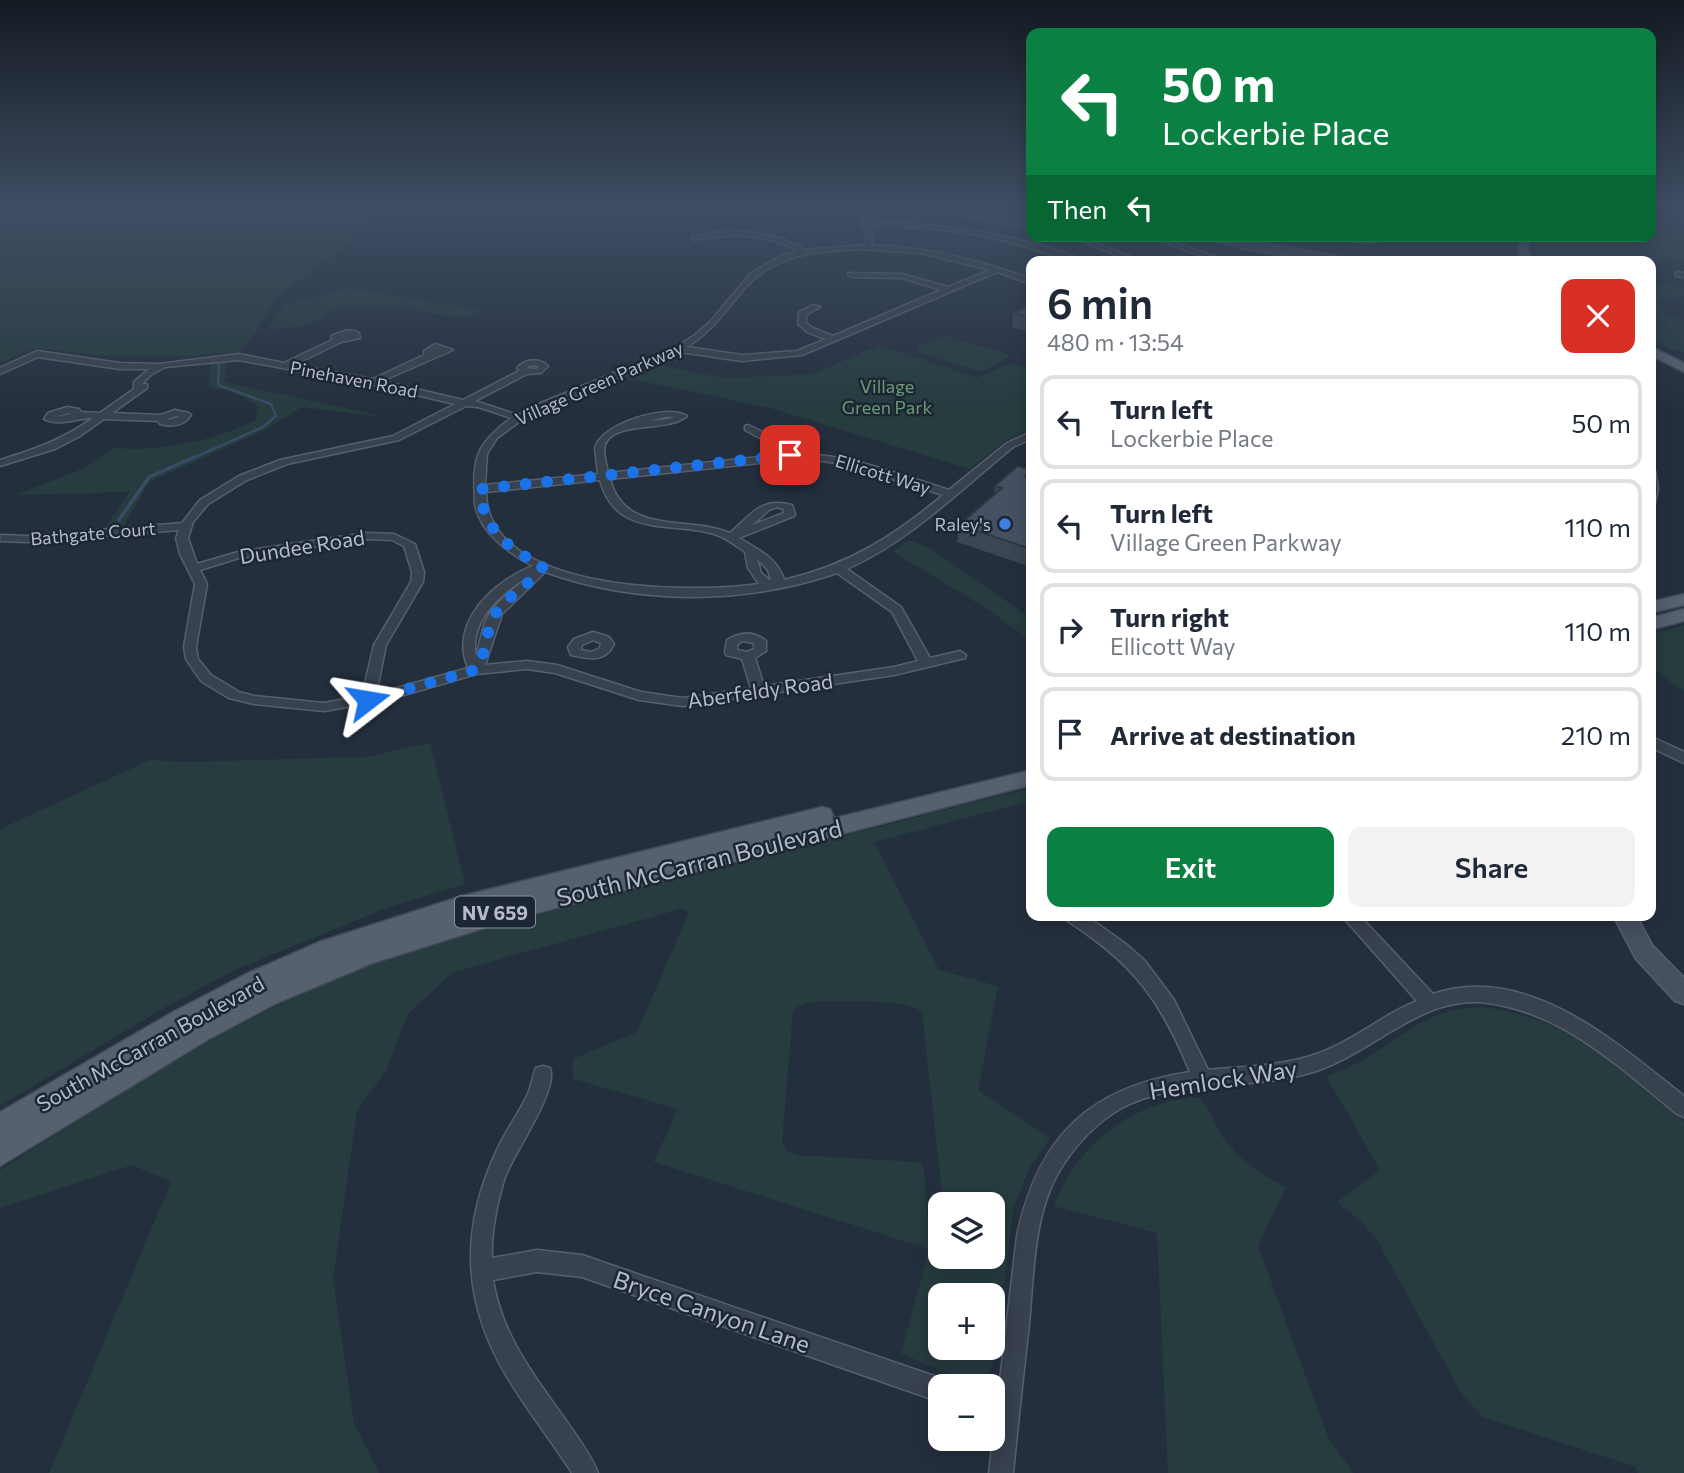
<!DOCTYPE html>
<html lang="en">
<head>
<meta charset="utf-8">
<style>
	:root { --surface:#fff; --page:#f2f2f3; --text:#1f2937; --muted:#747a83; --line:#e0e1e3; --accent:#0b8043 }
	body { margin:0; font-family:Commissioner,sans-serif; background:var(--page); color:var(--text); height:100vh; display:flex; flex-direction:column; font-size:26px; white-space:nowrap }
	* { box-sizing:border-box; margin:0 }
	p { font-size:23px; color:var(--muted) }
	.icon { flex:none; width:38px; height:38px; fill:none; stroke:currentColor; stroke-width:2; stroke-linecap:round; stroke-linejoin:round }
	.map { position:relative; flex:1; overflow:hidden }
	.panel { position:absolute; left:1026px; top:256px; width:630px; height:665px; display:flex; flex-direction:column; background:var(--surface); border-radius:14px; box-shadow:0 4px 18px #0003 }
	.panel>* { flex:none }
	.guide { position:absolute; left:1026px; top:28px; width:630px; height:214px; border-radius:14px; box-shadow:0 4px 18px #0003; background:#0b8043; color:#fff; overflow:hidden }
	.fabs { position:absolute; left:928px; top:1192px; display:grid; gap:14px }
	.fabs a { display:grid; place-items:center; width:77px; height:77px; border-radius:14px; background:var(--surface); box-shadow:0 4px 18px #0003; font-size:35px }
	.pin { position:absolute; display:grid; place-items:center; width:60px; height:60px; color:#fff; margin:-30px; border-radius:14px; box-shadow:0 4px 10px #0006 }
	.me { position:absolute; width:77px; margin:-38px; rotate:76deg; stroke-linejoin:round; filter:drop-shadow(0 0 5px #0008) }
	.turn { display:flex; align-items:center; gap:24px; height:147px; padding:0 21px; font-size:32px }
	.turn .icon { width:91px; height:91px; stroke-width:2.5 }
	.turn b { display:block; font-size:49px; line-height:60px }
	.then { display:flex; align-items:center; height:66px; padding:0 21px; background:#0003; gap:14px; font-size:26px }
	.round { display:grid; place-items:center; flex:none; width:74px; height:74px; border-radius:14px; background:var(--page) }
	.head { display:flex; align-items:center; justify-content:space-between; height:119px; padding:0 21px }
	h1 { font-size:42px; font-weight:600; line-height:52px }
	.button { display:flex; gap:14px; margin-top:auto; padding:14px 21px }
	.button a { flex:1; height:80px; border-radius:14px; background:var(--accent); color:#fff; font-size:28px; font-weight:600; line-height:80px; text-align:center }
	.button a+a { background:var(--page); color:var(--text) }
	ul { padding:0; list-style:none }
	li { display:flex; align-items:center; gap:21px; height:94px; margin:0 14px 10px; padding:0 7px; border:4px solid var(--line); border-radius:14px }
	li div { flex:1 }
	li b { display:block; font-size:26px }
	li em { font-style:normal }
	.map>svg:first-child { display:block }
	.green { fill:#263c3f; fill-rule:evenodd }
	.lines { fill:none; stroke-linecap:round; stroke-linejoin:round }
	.stream-far1 { stroke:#394c67; stroke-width:2.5 }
	.stream { stroke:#394c67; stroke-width:3.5 }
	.street-casing { stroke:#565f6c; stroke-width:3 }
	.secondary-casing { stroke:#565f6c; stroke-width:3 }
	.primary-casing { stroke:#414a57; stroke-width:3 }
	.street { fill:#38414e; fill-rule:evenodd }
	.secondary { fill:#465061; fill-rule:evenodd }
	.primary { fill:#56606e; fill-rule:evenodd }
	.wall { fill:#3b4654 }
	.building { fill:#455162; stroke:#303945; stroke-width:2 }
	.route { stroke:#1a73e8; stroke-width:12; stroke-dasharray:0 21.6 }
	.shop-dot { fill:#3f7fe0; stroke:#1d2633; stroke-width:2.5 }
	.labels { text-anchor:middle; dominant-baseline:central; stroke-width:5; stroke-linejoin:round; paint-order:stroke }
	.far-street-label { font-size:18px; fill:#b4bcc9; stroke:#1d2633 }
	.far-park-label { font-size:18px; fill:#6b9a76; stroke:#1d2633 }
	.far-poi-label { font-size:18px; fill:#b4bcc9; stroke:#1d2633; text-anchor:end }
	.shield { fill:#1d2633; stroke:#878f9c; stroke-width:2 }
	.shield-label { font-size:19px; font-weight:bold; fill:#b4bcc9 }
	.street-label { font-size:21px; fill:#b4bcc9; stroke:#1d2633 }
	.near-street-label { font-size:24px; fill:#b4bcc9; stroke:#1d2633 }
</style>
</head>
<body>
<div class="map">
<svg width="1684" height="1473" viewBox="0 0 1684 1473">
	<rect width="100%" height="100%" fill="#242f3e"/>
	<path class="green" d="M0,206H404L353,231L358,236L275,299L256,332L240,352L181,356L97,355L33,348L0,363Z
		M1650,206H1684V261L1671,259L1539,261L1536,251L1538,236H1650Z
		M1650,282L1684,289V296L1658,302L1667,315L1684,321V352L1671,349L1650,338Z
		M346,289L361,290L483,310C460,326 421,307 394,307C375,307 352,306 334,310C329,311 326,316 321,319C306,326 285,329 268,329L283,305Z
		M945,336L1005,353L1009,357L987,370L977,371L918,352L920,346Z
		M879,345L977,378L1009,364L1031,367V430L1005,441L970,469L770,408L626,378L656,365L724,378L813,374Z
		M227,362L224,382L392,418L302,407L263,431L149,482L123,527L105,528L130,492L16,495L85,468L113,448C156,452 219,441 256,419L257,405L232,391L209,388L210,364Z
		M909,540L928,547L1031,618V642L989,610L893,552Z
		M1684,625V691L1650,667V635Z
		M430,743L465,884L386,908L233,971L164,1008L0,1106V829L150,760L187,762L365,757Z
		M1031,788V801L874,842L939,970L998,986L978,1090L1050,1138L1029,1169L1014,1206L994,1360C991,1368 989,1374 981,1377C966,1383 918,1360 901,1354L929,1249L654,1162L678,1109L573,1079V1059L637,1032L689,912L681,909L453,972L408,1014L386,1071L357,1111L333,1279L354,1423L379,1473H49L171,1182L132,1165L0,1208V1170L137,1083L223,1033L311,989L423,944ZM830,1001C853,1002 904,998 922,1012L943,1204H992V1256H940V1251L930,1249L924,1173L923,1166L917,1162L798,1155L787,1151L782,1143L793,1011C802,1000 816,1002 830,1001ZM940,1295H992V1348H940Z
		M1484,1007C1578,1021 1614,1066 1684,1122V1473H1638L1636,1467L1483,1417L1463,1396L1378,1242L1362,1222L1337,1202L1380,1170L1326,1076C1366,1065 1394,1036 1430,1018C1447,1010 1466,1008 1484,1007Z
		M1197,1097C1210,1105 1215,1127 1224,1139C1241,1161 1263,1175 1286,1188L1258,1246L1328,1437L1353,1473H1168L1157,1233L1054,1206C1078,1143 1130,1103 1197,1097Z"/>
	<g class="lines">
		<path class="stream-far1" d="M193,458L263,427L276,416L271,404L218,385L219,365"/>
		<path class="stream" d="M119,520L149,477L197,456"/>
		<defs>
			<path id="street" d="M878,206H887L873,213L869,218L870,222C929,223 986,230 1043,246C1056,250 1071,254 1083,261C1059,261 1029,246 1005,241C961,230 916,226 871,226L873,237L871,245C927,247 979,260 1031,279V284L997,272L802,355L742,361L680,352L581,393L519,422L497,438L487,454L485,485L598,474L595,448C601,424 667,403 687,416C667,433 614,420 605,445C602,452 607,465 608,473L769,456L762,439L745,430V426L748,425L769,435L779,455C838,449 894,473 949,490L1007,443L1031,432V439L1013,447C959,491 911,540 847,569L901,607L930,658L960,651L966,655L965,658L894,675L683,706L639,700L555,673L527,669L476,674L387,700L324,711L254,704L229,698L201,681L186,659L184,647L195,584L180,554L176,538L179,530L26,542L0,541L1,535L26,536L182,523L200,500L239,476L280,460L393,436L455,404L374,385L239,360L165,367L152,374L142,384H147V388L112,413L161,415L175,410L189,413L191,415C184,426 172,427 160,424L158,421L104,419L80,436L55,449L0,466V460C35,449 62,440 93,418C76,418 59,427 44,419L48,413L67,407L79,409L81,412L100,413L134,389V382L149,369H120L38,357L0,374V368L37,351L120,363L159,364L239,354L284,363L332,340L331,336C341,332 350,327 359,333L360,338L341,342L294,365L373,379L424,355V351L435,344L453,350L382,381L463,400L519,371L517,368C525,359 539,357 548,366L541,373L527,374L475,401L518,415L541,403L673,349L695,335L710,322L751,273L781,256L799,251C765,233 730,233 693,240L691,237L722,231L750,232L781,238L806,250L864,245L867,237L864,226L862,224C868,213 863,213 878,206ZM862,249L920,253L990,270L948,287L902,274L849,273L848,275L852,277L902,278L941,290L833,336L813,328L806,323V315L820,307L813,305L799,312L798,324L807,332L826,339L797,351L742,355L687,347C713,331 727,308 747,286C777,253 820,251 862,249ZM531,365L539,366L536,369L526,368ZM466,406L478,407L511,418C473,447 473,460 475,505C481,534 509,553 533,566C493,581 449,623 468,668L376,694L386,645L423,582L424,572L415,544L394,534L366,533L238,552L197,564L188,538L193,522L208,504L247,480L287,464L399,440ZM68,413L71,414L55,417ZM176,416L180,417L167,420V419ZM665,417H674L669,419L648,421ZM805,458L847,465L943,495C893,537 848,565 784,580C778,558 757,549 739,538L794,516L795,514L792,505C761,497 752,514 730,533C686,515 625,536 610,479ZM600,480C616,540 673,520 717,535C728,539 736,546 745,552L748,568L759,584C691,594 486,593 486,492ZM777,507L783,509L784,513L752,525L769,510ZM366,539L392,540L404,546L412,572L411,582L374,645L362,696L324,703L254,696L239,692L211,675L198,659L196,647L207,584L200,570L239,558ZM757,559L768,570L771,581L761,573ZM545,572C638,605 744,605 837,573L892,612L918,661L894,667L764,686L755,658L766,651V641C754,631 740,632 727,640L725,652L726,655L742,659L751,688L683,698L641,692L557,665L527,661L485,665L502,614ZM528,577C512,591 493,603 485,623C481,634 479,646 476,657C469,621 500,593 528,577ZM742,641L754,643V649L747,652L737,650V645Z
				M901,206H917L1031,224V228Z
				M1009,206L1031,207V211Z
				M1069,236H1079L1141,261H1131Z
				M1147,236H1157L1227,261H1216Z
				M1318,236L1367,239L1408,236L1367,243Z
				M1676,272L1684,273V277L1676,276Z
				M1650,468L1655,471L1658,488L1655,503L1650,506Z
				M593,632L609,637L614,644C605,663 589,659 571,655L568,647L574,639ZM593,640L601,643L600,648L591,652L581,650L582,645Z
				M1650,736L1684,752V763L1650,747Z
				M1064,915H1085L1126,944L1145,961L1174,1000L1208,1070C1249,1066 1293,1066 1331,1048C1361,1035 1386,1013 1417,1001L1341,915H1359L1433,994C1527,962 1617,1043 1684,1096V1117L1677,1114C1619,1067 1565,1014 1488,1003C1424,994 1376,1050 1319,1070C1259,1091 1192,1078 1132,1103C1105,1115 1082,1137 1065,1162C1033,1208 1034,1271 1029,1325C1023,1375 1018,1424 1013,1473H989L1017,1236C1038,1136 1090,1087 1190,1072C1160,999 1133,963 1066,920Z
				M543,1066L550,1068C559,1089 514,1153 505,1177C497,1203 491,1231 492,1258L537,1250L582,1255L940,1378L948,1382L950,1386H940V1402L582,1277L537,1272L493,1280C502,1336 535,1377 567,1422C578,1438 591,1455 598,1473H572C551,1440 526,1409 506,1375C462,1301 460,1228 497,1150C505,1132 517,1116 526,1098C531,1089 532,1078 536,1068Z"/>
			<path id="secondary" d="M1204,236H1221L1363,261C1328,261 1232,252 1204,236Z
				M1613,915H1636L1652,945L1684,978V1004L1675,1001L1636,959Z"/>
			<path id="primary" d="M1520,236H1530L1528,251L1532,261H1522L1518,251Z
				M1650,346L1684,363V372L1650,355Z
				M1684,594V605L1650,613V602Z
				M1684,609V621L1650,630V618Z
				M1031,770V785L510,920L373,963L277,1003L209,1039L0,1166V1112L173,1012L248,973L319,942L462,896L822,807L830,809L833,815L831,819Z"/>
		</defs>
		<use href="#street" class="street-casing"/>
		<use href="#secondary" class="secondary-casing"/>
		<use href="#primary" class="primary-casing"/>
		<use href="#street" class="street"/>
		<use href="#secondary" class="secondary"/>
		<use href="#primary" class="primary"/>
	</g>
	<path class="wall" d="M1031,305V333L1012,327L1013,313Z
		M1031,470V567L957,542L959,525L994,495L995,486Z"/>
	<path class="building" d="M1031,305V318L1013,313Z
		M1018,466L1031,470L1025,476L1031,478V549L959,525L1002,488L995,486Z"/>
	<linearGradient id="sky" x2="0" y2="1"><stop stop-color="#141a22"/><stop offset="0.5" stop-color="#3f4d63"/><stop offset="1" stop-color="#3f4d63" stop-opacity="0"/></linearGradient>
	<rect width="1684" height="412" fill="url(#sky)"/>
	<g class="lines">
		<path class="route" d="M368,700L475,670C488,653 484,632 496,613C509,594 531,585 543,566C511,551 480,527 481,489L790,455"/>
	</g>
	<circle class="shop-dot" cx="1005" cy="524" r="7"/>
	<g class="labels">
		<g class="far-street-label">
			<text transform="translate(354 379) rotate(11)">Pinehaven Road</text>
			<text transform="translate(599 383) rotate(-24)">Village Green Parkway</text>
			<text transform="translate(883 474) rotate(17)">Ellicott Way</text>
			<text transform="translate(93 533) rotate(-5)">Bathgate Court</text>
		</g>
		<g class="far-park-label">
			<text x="887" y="386">Village<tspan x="887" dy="21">Green Park</tspan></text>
		</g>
		<g class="far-poi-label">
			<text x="991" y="524">Raley's</text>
		</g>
		<rect class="shield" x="455" y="896.5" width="80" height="31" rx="5"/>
		<g class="shield-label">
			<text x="495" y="912">NV 659</text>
		</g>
		<g class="street-label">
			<text transform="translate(302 546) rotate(-9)">Dundee Road</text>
			<text transform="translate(760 690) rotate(-8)">Aberfeldy Road</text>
			<text transform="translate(150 1043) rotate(-29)">South McCarran Boulevard</text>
		</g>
		<g class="near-street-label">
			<text transform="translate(699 862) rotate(-14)">South McCarran Boulevard</text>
			<text transform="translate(1223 1079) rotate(-9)">Hemlock Way</text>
			<text transform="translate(712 1311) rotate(19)">Bryce Canyon Lane</text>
		</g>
	</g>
</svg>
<div class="fabs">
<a><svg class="icon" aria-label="layers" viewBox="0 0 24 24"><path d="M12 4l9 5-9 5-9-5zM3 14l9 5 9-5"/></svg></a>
<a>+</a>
<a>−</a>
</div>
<div class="pin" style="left:790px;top:455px;background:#d93025"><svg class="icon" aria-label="arrive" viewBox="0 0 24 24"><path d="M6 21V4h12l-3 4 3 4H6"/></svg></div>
<svg class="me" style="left:368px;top:700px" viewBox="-20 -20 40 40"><path d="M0-17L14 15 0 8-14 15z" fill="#1a73e8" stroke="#fff" stroke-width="4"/></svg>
<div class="guide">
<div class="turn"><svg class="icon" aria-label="left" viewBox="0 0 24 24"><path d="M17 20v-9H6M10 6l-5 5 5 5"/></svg><div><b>50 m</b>Lockerbie Place</div></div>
<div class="then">Then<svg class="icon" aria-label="left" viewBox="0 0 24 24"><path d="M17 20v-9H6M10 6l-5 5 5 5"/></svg></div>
</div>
<section class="panel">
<div class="head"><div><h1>6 min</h1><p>480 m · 13:54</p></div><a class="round" style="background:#d93025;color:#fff"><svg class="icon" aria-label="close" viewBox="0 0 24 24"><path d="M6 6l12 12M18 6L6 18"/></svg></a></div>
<ul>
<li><svg class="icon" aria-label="left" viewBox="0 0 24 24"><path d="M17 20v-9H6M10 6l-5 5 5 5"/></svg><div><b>Turn left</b><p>Lockerbie Place</p></div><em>50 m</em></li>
<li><svg class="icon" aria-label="left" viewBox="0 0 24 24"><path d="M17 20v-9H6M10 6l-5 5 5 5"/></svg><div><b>Turn left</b><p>Village Green Parkway</p></div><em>110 m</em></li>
<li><svg class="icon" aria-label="right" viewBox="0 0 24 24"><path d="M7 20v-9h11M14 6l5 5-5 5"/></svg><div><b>Turn right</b><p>Ellicott Way</p></div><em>110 m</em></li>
<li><svg class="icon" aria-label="arrive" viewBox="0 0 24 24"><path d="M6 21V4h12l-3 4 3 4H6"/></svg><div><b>Arrive at destination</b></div><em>210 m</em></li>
</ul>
<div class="button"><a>Exit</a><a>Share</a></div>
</section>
</div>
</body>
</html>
